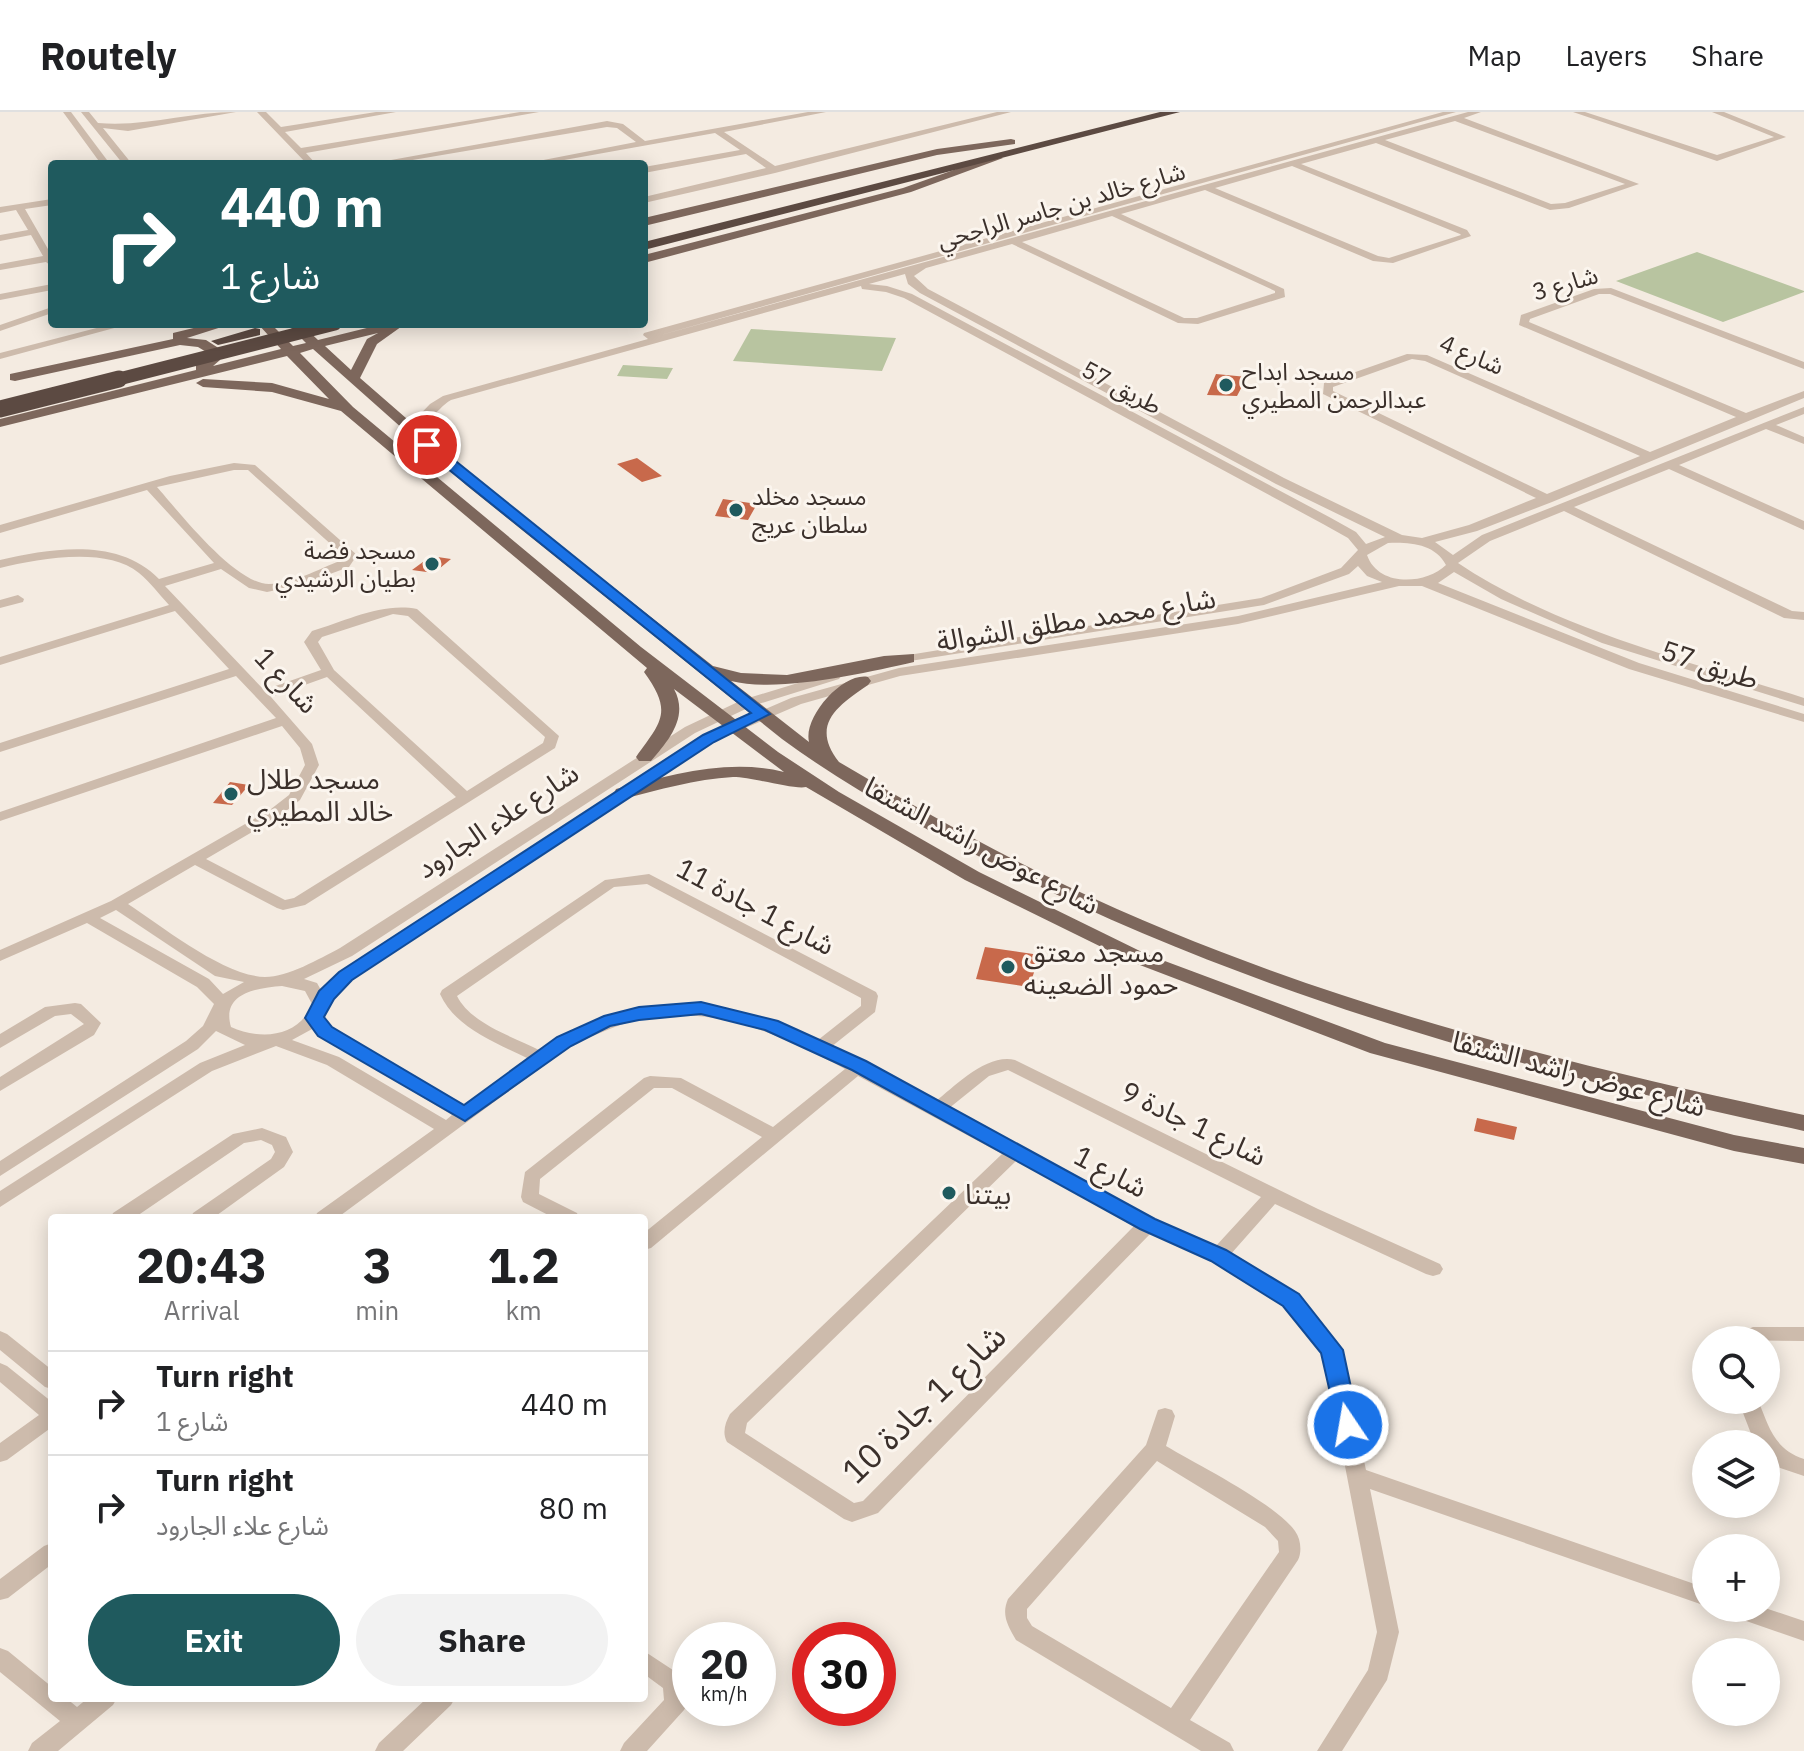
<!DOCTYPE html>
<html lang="en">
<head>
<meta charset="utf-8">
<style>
	:root { --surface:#fff; --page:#f2f2f2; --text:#202124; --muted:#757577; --line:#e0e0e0; --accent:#1f5a5e }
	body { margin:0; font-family:"IBM Plex Sans","Noto Sans Arabic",sans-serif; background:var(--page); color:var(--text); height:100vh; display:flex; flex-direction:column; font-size:30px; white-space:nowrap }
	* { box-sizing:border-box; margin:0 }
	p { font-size:26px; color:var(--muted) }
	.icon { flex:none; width:44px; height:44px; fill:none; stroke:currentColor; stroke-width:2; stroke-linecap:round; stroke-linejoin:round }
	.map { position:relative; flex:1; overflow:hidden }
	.side { position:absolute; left:48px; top:1102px; width:600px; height:488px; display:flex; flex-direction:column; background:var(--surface); border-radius:8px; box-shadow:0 4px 20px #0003 }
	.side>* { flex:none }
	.guide { position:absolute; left:48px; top:48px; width:600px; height:168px; border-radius:8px; box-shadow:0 4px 20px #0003; background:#1f5a5e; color:#fff; overflow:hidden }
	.fabs { position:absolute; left:1692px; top:1214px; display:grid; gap:16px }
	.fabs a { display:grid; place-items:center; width:88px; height:88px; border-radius:50%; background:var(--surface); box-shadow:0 4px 20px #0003; font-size:40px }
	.speed { position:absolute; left:672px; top:1510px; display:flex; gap:16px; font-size:40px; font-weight:700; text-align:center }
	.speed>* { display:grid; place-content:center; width:104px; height:104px; border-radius:50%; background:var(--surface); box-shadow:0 4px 20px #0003; line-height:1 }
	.speed small { font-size:20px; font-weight:400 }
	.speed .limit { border:12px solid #d22; background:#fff; color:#111 }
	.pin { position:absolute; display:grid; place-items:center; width:68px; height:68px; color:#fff; margin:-34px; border:4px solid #fff; border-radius:50%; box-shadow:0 2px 8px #0007 }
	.me { position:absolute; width:88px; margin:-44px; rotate:348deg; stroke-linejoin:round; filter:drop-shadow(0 0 6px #0008) }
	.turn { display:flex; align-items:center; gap:28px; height:168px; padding:0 40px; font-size:36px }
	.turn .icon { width:104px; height:104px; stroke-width:2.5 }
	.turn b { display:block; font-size:56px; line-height:68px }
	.eta { display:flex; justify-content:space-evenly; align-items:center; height:136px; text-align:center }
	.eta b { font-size:48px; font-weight:800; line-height:56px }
	.action { display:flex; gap:16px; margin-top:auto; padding:16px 40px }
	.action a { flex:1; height:92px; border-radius:48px; background:var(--accent); color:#fff; font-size:32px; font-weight:800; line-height:92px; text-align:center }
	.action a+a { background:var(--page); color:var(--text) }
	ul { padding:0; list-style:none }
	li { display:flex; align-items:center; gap:24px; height:104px; padding:0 40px; border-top:2px solid var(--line) }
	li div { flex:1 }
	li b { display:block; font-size:30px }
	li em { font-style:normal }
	header { display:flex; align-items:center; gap:48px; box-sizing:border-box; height:112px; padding:0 40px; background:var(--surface); border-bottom:2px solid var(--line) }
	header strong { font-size:38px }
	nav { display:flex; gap:44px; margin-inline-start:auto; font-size:28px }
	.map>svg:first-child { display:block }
	.green { fill:#b8c4a0 }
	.building { fill:#c8694b }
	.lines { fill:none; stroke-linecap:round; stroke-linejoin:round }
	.minor { fill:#cdbbac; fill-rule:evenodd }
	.major { fill:#7d675c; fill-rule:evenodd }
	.highway { fill:#5c4a42; fill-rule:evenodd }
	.highway-bridge-far1 { stroke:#5c4a42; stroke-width:13 }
	.highway-bridge { stroke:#5c4a42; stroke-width:17 }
	.route { fill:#1a73e8; stroke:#114b97; stroke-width:2 }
	.poi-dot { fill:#1f5a5e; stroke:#fbf5ee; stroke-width:3 }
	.labels { text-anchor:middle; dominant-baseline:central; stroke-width:6; stroke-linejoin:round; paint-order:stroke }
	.far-street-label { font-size:24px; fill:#3b302b; stroke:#fbf5ee }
	.far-poi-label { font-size:24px; fill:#3b302b; stroke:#fbf5ee; text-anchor:start }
	.street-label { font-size:28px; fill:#3b302b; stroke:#fbf5ee }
	.poi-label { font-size:28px; fill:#3b302b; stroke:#fbf5ee; text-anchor:start }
	.near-street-label { font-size:34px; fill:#3b302b; stroke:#fbf5ee }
</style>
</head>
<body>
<header>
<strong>Routely</strong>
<nav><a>Map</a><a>Layers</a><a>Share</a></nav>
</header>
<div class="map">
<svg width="1804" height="1639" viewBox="0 0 1804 1639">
	<rect width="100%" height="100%" fill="#f4ebe1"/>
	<path class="green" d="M1697,140L1804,179V180L1723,210L1616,169Z
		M751,217L896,226L882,259L733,249Z
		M623,253L673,256L667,267L617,264Z"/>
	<path class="building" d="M1216,262L1247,265L1237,284L1207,283Z
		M637,346L662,364L642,370L617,352Z
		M723,387L757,392L748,408L715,404Z
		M431,444L451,447L434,461L412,458Z
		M230,670L249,673L232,693L213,691Z
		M985,835L1040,843L1029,875L976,867Z
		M1477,1006L1517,1015L1514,1028L1474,1019Z"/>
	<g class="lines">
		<path class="minor" d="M63,0H71L110,52H101Z
			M81,0H89L98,11C147,15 188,0 236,0L128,19L103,16L132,52H123Z
			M257,0H266L281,15L376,0H396L285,20L301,36L520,0H539L306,41L316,52H307Z
			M808,0H826L724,20L775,54L997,0H1011L775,61L644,91V85L766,56L746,42L644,61V55L740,38L715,21L542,52H523L636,30L617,16L607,15L389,52H369L607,9L623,12L645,29Z
			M1443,0H1456L657,224L1468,0H1481L1464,6L1639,72L1569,96L1550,98L1376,31L1301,52L1467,118L1471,124L1393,151L1373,149L1205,78L1121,102L1284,177L1285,185L1198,212L1178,211L1012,132L926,156L914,164L928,177L1284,366L1402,423L1422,426L1469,413L1536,386L1323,282L1324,271L1407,242L1427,243L1650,340L1736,305L1519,213L1521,203L1594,177L1611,176L1804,250V257L1610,182H1599L1530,207L1529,210L1746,301L1804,279V286L1552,390L1477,419L1435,430L1453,443L1482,423L1804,295V302L1776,313L1804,325V332L1766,317L1679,353L1804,409V418L1669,357L1574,395L1792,499L1804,500V508L1784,506L1564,399L1490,429L1458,451C1556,517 1691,550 1804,586V594L1602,531L1501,487L1454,460L1438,471L1639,551L1804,602V610L1629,557L1422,474H1399L1238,512L900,564L801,592L713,630L352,868L328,894L324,906L331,915L464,994L529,947C497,931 456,917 440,882L442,878L605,768L649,762L876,880L878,884L875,900L831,935L865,950L868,954L935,990C955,974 987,941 1015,948L1318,1097L1440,1152L1443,1157L1440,1162L1433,1164L1426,1162L1275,1092L1230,1143L1298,1183L1339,1233L1366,1358L1706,1476V1494L1370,1377L1399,1520L1387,1568L1342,1639H1317L1368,1558L1377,1520L1323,1240L1284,1193L1211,1149L1151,1121L878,1401L852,1410L844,1407L727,1330C722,1321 725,1311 730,1302L1002,1042L858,964L651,1136L644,1138V1121L762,1025L672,976H654L540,1067L539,1082L577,1101L579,1106H554L523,1090L521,1085L525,1060L644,966L650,964L681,966L773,1015L845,957C779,921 709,890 633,909C611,915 591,925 570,934L337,1106H315L317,1101L434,1017L327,953L276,934L212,959L0,1095V1079L200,951L245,933L216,919L198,937L0,1064V1049L186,929L203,914L214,892L197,875L87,811L0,849V838L111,789L271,697L289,683L305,653L300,636L282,614L0,709V700L276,606L236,564L0,640V631L229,557L175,499L0,553V545L169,493C159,482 150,470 139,461C106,434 38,447 0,456V448C51,436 119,425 159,467L214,451L147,378L0,421V413L170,364L234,351L255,353L357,443L349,455L300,473L267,480L249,476L221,457L165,474L264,578L321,558L304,530L312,519C346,509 382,490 417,497L559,624L555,636L305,793L283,798L277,796L195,753L128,792C163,815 224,864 265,865C288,865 319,847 340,836L685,615L742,588L834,560L841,564L839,567L752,594L695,621L352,844L304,867L317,871L322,880L340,860L703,624L791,586L899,556L1238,504L1382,470L1367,464L1358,454L1349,462L1264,493L891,552V546L896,545L1261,486L1341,456L1358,438L1348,426L1323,412L904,186L886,180L862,177L861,174L451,288C435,297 424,322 406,321V317L430,292L443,284L648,227L643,223L644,221ZM1455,9L1625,72L1565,91L1551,92L1385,28ZM1292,54L1460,122L1461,123L1389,146L1378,144L1215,76ZM1112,104L1275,179V181L1197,206H1184L1022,130ZM905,162L908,172L920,181L1276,372L1385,425L1366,432L1356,420L1331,406L912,182L887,174L869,172ZM1412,247L1425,249L1640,344L1547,382L1333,279V275ZM234,358H248L344,444L340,449C318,457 293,472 269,472C235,472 179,400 157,375ZM1388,431C1410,430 1435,432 1446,453C1425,473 1378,475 1367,443ZM393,502L408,504L545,625L543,631L467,679L334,558L318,530L322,525ZM327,565L456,685L294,786L285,788L206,747L281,703L300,688L319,653L312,632L271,585ZM647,772L861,886V894L818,928C727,884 626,877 541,939C514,925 471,912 457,884L614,775ZM116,798L215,864L244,870L223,882L209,867L100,806ZM282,874L305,879L312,892C299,926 260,928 231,915C221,881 257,876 282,874ZM314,916L319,923L452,1003L446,1008L339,945L292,928ZM1008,958L1261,1085L1215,1135L1155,1107L948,997L989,964ZM1016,1049L1135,1113L863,1389L854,1391L745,1321L747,1311Z
			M1573,0H1585L1717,43L1774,25L1712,0H1724L1786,25L1717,49Z
			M52,87V93L25,97L52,144V155L46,150L0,158V152L43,144L31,123L0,129V123L28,118L16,98L0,101V95Z
			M52,172V178L0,188V182Z
			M52,195V201L0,219V213Z
			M112,212H129L0,247V241Z
			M18,483L24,487L23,490L0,496V488Z
			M75,891L81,892L101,911L94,923L0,979V965L84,912L71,902L55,904L0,936V922L45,895Z
			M262,1016L286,1025L293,1040L284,1055L213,1106H191L193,1101L271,1047L275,1040L272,1033L261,1028L244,1031L134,1106H111L113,1101L233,1022Z
			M1753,1215H1804V1229L1732,1228L1735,1223Z
			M0,1219L7,1222L52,1258V1277L45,1275L0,1238Z
			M0,1251L7,1254L52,1290V1315L7,1348L0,1350V1331L39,1303L0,1270Z
			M1738,1288H1758C1769,1315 1774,1337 1804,1347V1364L1774,1354L1766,1346V1332H1755Z
			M1165,1296L1172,1298L1175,1304L1166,1334C1198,1353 1276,1392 1295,1419C1301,1427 1302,1440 1298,1448L1190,1608L1230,1631L1234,1639H1201L1016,1528C1008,1514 1001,1503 1008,1487L1146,1333L1158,1298ZM1157,1349L1265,1415L1278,1429L1279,1440L1171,1596L1032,1514L1027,1506V1497Z
			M52,1431V1452L8,1486L0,1488V1467L44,1434Z
			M1726,1496H1765L1804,1509V1529L1729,1503Z
			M0,1536L8,1539L52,1575V1586H66L77,1595L88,1586H117L113,1593L58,1639H28L32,1631L60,1609L0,1560Z
			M644,1539L682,1564L688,1591L684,1598L647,1639H620L624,1631L664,1588L663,1576L644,1562Z
			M427,1586H455L451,1593L403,1639H375L379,1631Z"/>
		<path class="major" d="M1011,27L1015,28V32L937,43L644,114V106L937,37Z
			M993,44L1003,46L911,80L644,151V143L903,76Z
			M210,212H231L187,226L206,228L220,237V248L213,254L281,237L258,212H271L293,234L306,231L287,212H301L318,228L383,212H405L377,232L360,266L476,367L713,554L741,561L787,563L884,544L914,542V550C865,561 779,581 731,569L809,630C803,605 843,560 868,565L871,569L868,573C837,594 810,613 839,650C914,694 989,737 1067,774C1301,885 1552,950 1804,1003V1019C1525,959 1251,883 996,753C922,716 849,676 782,627L466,373L313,237L300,241L353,295L641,535L778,640L839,680L979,760L1146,842L1385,931L1734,1023L1804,1036V1052L1734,1039L1370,941L1132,850L965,768L806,675C795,678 752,665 733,665C695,667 659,678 623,687L616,685L614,681L616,677C671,663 728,646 784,660L674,577C689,605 669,628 651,649H639L636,645C662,609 673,600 644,560L647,556L341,299L272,280L203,275L196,271L203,267L272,271L329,287L287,244L0,315V307L196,258V253L207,246L208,241L198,235L180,233L15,269L10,268V262L173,227V221ZM378,221L367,227L351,258L325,234Z"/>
		<path class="highway" d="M1160,0H1180L644,138V130Z
			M255,216L260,217V223L218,233L211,229Z"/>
		<path class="highway-bridge-far1" d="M111,269L335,212"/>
		<path class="highway-bridge" d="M0,297L119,267"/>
	</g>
	<path class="route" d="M422,330H432L770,602L714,630L352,868L334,887L324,905L332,915L464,993L557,925L604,904L639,895L701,890L778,909L866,949L1155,1107L1226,1138L1299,1182L1343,1238L1359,1313L1356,1320H1339L1321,1241L1283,1194L1211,1149L1140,1117L852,958L765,918L701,902L639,908L610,914L571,934L465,1009L318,924L305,906L319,879L339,860L703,623L751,601L422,336Z"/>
	<g class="poi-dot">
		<circle cx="1226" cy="273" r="8"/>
		<circle cx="736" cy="398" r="8"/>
		<circle cx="432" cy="452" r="8"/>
		<circle cx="231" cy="682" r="8"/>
		<circle cx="1008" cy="855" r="8"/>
		<circle cx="949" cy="1081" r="8"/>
	</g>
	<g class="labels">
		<g class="far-street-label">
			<text transform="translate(1061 93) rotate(-16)">شارع خالد بن جاسر الراجحي</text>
			<text transform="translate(1565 171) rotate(-16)">شارع 3</text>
			<text transform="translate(1472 242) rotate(23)">شارع 4</text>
			<text transform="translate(1122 275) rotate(28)">طريق 57</text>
		</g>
		<g class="far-poi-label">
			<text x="1242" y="259">مسجد ابداح<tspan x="1242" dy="28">عبدالرحمن المطيري</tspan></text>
			<text x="752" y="384">مسجد مخلد<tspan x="752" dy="28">سلطان عريج</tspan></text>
			<text x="416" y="438" text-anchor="end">مسجد فضة<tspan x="416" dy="28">بطيان الرشيدي</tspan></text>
		</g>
		<g class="street-label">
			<text transform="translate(1076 507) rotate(-9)">شارع محمد مطلق الشوالة</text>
			<text transform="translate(1710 552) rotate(18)">طريق 57</text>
			<text transform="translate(287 568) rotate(47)">شارع 1</text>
			<text transform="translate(497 708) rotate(-33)">شارع علاء الجارود</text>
			<text transform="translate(982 733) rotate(28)">شارع عوض راشد الشنفا</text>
			<text transform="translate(756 794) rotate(28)">شارع 1 جادة 11</text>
			<text transform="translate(1579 961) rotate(15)">شارع عوض راشد الشنفا</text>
			<text transform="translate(1194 1011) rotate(26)">شارع 1 جادة 9</text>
			<text transform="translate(1111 1059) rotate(28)">شارع 1</text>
		</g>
		<g class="poi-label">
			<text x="247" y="666">مسجد طلال<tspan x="247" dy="32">خالد المطيري</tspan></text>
			<text x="1024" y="839">مسجد معتق<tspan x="1024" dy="32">حمود الضعينه</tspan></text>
			<text x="965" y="1081">بيتنا</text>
		</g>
		<g class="near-street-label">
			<text transform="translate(923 1291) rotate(-44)">شارع 1 جادة 10</text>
		</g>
	</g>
</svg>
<div class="fabs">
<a><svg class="icon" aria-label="search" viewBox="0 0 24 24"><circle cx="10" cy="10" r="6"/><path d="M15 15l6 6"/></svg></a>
<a><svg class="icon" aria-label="layers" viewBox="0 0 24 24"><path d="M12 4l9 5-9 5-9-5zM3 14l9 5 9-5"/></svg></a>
<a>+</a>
<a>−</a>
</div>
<div class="speed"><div>20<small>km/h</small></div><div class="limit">30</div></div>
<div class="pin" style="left:427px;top:333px;background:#d93025"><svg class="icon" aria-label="arrive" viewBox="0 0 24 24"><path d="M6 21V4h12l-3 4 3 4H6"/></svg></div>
<svg class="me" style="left:1348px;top:1313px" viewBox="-20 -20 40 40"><circle r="17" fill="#1a73e8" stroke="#fff" stroke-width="3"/><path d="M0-11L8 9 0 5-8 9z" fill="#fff"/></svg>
<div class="guide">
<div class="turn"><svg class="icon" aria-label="right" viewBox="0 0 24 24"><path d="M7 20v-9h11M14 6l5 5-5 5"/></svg><div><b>440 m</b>شارع 1</div></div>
</div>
<section class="side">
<div class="eta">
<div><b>20:43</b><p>Arrival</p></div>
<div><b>3</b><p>min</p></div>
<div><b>1.2</b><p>km</p></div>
</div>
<ul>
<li><svg class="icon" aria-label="right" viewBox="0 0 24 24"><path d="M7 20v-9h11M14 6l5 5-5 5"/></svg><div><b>Turn right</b><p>شارع 1</p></div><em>440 m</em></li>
<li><svg class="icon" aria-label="right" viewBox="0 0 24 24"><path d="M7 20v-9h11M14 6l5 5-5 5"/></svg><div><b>Turn right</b><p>شارع علاء الجارود</p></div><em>80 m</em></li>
</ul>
<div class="action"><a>Exit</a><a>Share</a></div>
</section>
</div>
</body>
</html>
